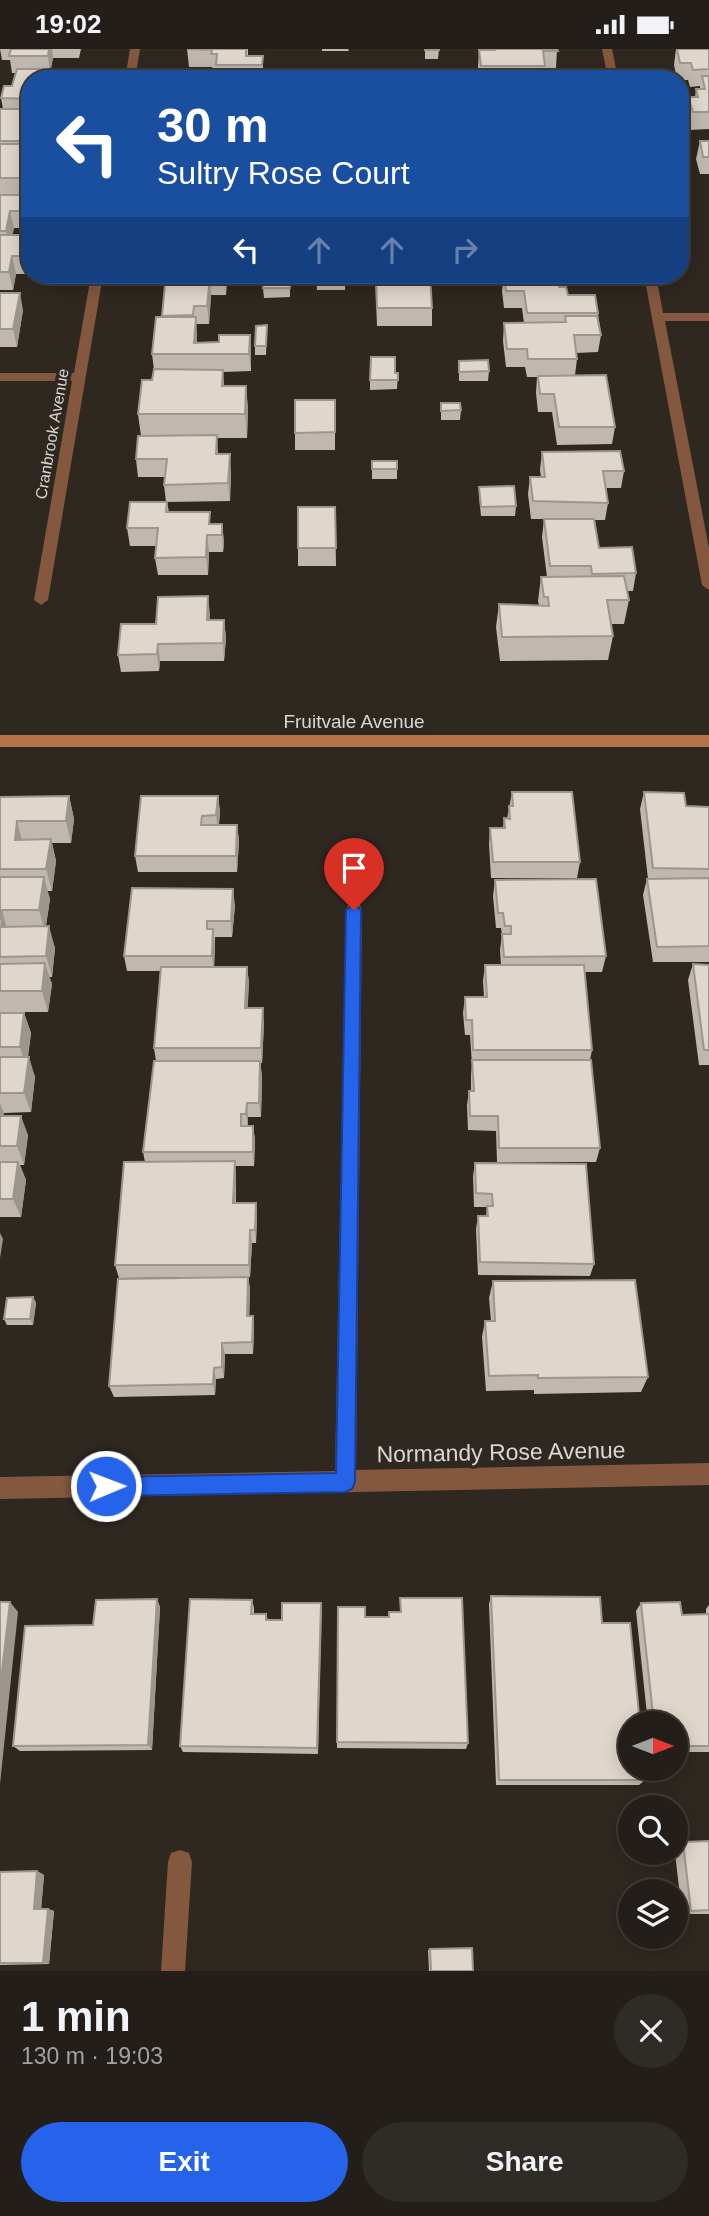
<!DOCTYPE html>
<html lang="en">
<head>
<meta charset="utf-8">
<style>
	:root { --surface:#231e19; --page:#2f2b26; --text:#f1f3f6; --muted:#a3a2a2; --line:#403c38; --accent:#2563eb }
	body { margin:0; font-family:Arial,sans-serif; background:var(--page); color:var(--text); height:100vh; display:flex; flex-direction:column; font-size:26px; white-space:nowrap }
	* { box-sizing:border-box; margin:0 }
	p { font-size:23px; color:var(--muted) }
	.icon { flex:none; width:38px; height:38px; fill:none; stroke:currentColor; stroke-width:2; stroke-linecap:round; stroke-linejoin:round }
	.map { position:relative; height:1922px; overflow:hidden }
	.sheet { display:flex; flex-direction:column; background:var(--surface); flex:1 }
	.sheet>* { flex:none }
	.hud { position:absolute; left:21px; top:21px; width:668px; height:214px; border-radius:28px; box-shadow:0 4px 18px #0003,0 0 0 2px var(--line); background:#1a4fa0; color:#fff; overflow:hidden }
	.needle { width:46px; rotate:90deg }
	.controls { position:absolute; left:618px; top:1662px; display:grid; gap:14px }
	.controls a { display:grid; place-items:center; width:70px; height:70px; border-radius:50%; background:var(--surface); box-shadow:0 4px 18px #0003,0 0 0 2px var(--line); font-size:35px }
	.pin { position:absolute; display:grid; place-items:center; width:60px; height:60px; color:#fff; margin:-72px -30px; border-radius:50% 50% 50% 0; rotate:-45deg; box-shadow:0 0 7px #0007 }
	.pin .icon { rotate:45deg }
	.me { position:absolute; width:77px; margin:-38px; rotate:89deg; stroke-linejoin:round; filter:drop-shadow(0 0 5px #0008) }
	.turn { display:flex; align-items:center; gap:24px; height:147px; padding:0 21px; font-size:32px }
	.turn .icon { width:91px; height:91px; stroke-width:2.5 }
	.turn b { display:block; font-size:49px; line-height:60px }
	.lanes { display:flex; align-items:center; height:66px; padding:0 21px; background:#0003; justify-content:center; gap:35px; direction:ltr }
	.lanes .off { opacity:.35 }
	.round { display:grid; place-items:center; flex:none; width:74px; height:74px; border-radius:37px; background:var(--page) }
	.summary { display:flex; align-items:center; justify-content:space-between; height:119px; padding:0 21px }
	h1 { font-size:42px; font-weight:600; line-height:52px }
	.primary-button { display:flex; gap:14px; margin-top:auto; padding:14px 21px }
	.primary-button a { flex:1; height:80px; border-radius:42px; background:var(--accent); color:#fff; font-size:28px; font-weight:600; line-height:80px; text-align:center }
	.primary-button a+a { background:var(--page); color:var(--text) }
	.status { display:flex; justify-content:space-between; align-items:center; height:49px; padding:0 35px; background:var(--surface); direction:ltr }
	.status svg { height:19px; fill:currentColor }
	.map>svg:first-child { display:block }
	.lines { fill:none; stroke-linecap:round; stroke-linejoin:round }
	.minor { fill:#83583e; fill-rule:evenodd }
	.secondary { fill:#b47246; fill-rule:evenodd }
	.wall { fill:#c0b8af }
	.shaded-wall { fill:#9c968f }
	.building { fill:#dfd6cc; stroke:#9c968f; stroke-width:2 }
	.route { fill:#2563eb; stroke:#184099; stroke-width:2 }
	.labels { text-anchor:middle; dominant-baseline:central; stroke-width:7; stroke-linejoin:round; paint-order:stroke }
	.far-street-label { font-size:16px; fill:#dad6d1; stroke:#2f2821 }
	.street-label { font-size:19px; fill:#dad6d1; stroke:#2f2821 }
	.near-street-label { font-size:23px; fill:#dad6d1; stroke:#2f2821 }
</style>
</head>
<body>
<div class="status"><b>19:02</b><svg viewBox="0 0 49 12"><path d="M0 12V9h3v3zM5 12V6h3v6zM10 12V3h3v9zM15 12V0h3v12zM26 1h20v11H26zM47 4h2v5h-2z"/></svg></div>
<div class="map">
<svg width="709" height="1922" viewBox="0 0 709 1922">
	<rect width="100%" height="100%" fill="#2f2821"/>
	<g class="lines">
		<path class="minor" d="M130,0H140L135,30H125Z
			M602,0H612L618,30H608Z
			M91,226H103L48,551L41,556L34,551L72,332H0V324H74Z
			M644,226H656L663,264H709V272H665L709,499V541L702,536Z
			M354,854L360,856L362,861L356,1421L709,1414V1436L0,1450V1428L335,1422L346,861L348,856Z
			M180,1801L189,1804L192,1813L185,1922H161L168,1813L171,1804Z"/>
		<path class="secondary" d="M0,686H709V698H0Z"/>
	</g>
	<path class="wall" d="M0,0H81L79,9H53L50,24H43L44,30H30V179H14L12,186H30V219H28L27,225H16L13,241H0V60H3L1,49L12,37L16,24H12L10,11H2Z
		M187,0H248V7H263V30H217L216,22H213L212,18H189Z
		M322,0H348L349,2H322Z
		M425,0H439L438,10H425Z
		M493,0H557L556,19H545L544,28L562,30H479L478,18L479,1H493Z
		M676,0H709V80L690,81L686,65L688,48H695L696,40H700V37L690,38L688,31H681V30H677L674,16Z
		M700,92H709V125H700L696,110Z
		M166,226H227L226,246H211L209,275H196L197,294L219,293L250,286L251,304V322L223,323L224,337H246L248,361L247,389H217L218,405L231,423L230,452L167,453L169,463L211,475H222L224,493L223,503H209L208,526H158L155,509L156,497H130L127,479L166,453L164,436L165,428H138L136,410L141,387L138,365L152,331L154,321L152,305L162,268Z
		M290,226V248L264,249L263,239Z
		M316,226H345V241H317Z
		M375,226L432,259V277H377Z
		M504,226L559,238L568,246L598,264L601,286L598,303L576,304L577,310L575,326L615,378L612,395L557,396L552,363H538L536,344L537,328H527L525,318H506L503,292L504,274H524L522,259H504L502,242Z
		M0,244L23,261L17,298H0Z
		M267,276L266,306H255V297Z
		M459,312L489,322L488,332H459Z
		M398,324L397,340L370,341V331Z
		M335,351V401H295V384Z
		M441,354L461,361L460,371H441Z
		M542,403L624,422L621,439H606L608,454L605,471H595L599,499L636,524L633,542H627L629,551L624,575H611L613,587L608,611L500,612L496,578L499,555L539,556L538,552L541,528H547L542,488L544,470H546H531L528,445L530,428H541L540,421Z
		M372,412L397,420V430H372Z
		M479,438L516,457L515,467H481L479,447Z
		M335,458L336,517H298V499Z
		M210,565L209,571H224L226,589L224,612H160L159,622L121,623L118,606L156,575Z
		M512,743L580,813L577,829H491L489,795L490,779H503L504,769L507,770Z
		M644,743L686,757L709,758V913H653L643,846L647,830H648L640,760Z
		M69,747L74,770L71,794H52L56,812L52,842H47L50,850L46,877L55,899L52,928H49L52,935L48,963H0V748Z
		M218,747L220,763L219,776H237L239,792L237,823H138L135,807Z
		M495,831L606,907L602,923H584L592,1001L590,1011L600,1099L596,1113H497L496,1082L468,1081L467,1056L469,1042H471V1025L472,1016L470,986H465L463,964L465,948H484L483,932L485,916H501L500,901L502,886L501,879H496L493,847Z
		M235,856L232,888H215V895L214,918H247L249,934L247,959L264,974L262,1014H260L262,1027L261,1068H248V1077H253L255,1091L254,1117H235L236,1126V1154H256L257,1167L256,1194H252L250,1228H248L250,1240L249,1267H253L254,1279L253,1305H225L224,1329L216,1330L215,1346L114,1348L109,1337L210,1228L119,1229L115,1216L145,1113L143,1103L156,1012L154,999L160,922H127L124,907Z
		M693,915L709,916V1016H699L688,931Z
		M0,964H24L31,984L28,1008L35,1028L31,1063L4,1064L3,1067L28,1086L24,1116H20L26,1131L21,1168H0Z
		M475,1114L594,1215L590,1227L478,1226L476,1180L478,1167H486L487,1158H474L473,1127Z
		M493,1232L648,1328L641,1343L534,1345V1341L486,1342L482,1288L485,1272H491L489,1249Z
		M33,1248L36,1254L33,1276H7L4,1270Z
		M491,1547L602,1574L645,1731L639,1736H496L489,1555Z
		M400,1549L468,1694L466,1700L337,1699V1693L365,1568H389L400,1563Z
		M157,1550L160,1558L152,1701L20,1702L13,1697L93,1576Z
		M252,1551L254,1559V1565H266L268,1571H282L321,1554L318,1705L183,1703L180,1697Z
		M641,1554L682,1566L706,1565V1560L709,1556V1703H676V1675H648L636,1562Z
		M709,1792V1865H682L675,1804H676V1797L683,1793Z
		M37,1822L44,1826L41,1860H48L54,1862L49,1915L0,1916V1823Z
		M430,1900L473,1922H429L428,1901Z"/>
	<path class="shaded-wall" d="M49,0H52L53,9L50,24L48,7Z
		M10,162L14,179L10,200L6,182Z
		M25,201L28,219L27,225L24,207Z
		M12,207L16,225L13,241L9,223Z
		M225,226H227V232L226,246Z
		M210,228L211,246L209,275L207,257Z
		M20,244L23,261L17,298L13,280Z
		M196,268L197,286L196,305L194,294Z
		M250,286L251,304V322L249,305Z
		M246,337L248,361L247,389L245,365Z
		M230,405L231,423L230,452L228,434Z
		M222,475L224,493L223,503L222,486Z
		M207,486L209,503L208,526L206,508Z
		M208,547L210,565L208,589L207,571Z
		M224,571L226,589L224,612L223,594Z
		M158,595L160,612L159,622L157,605Z
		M69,747L74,770L71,794L66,772Z
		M218,747L220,763L218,783L216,766Z
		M17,772L23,795L15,791Z
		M237,776L239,792L237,823L236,807Z
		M51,790L56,812L52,842L46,820Z
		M44,828L50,850L45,882L39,861Z
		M233,840L235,856L232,888L231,872Z
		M2,861L8,883L0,881Z
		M49,877L55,899L52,928L46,907Z
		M213,880L215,895L214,923L212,907Z
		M45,914L52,935L48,963L42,942Z
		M247,918L249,934L247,974L245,959Z
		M263,959L264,974L262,1014L261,999Z
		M24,964L31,984L26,1018L20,998Z
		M29,1008L35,1028L31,1063L24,1044Z
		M260,1012L262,1027L261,1068L259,1054Z
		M0,1054L4,1064L0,1086Z
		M247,1054L248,1068V1079L246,1065Z
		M21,1067L28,1086L24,1116L17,1097Z
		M253,1077L255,1091L254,1117L253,1103Z
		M235,1112L236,1126L235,1167L233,1154Z
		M18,1113L26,1131L21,1168L13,1150Z
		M256,1154L257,1167L256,1194L255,1181Z
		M250,1181L252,1194L250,1228L249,1216Z
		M0,1184L3,1190L0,1209Z
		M248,1228L250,1240L249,1279L247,1267Z
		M33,1248L36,1254L33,1276L30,1270Z
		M253,1267L254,1279L253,1305L252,1293Z
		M222,1294L225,1305L224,1329L222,1318Z
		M214,1319L216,1330L215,1346L213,1335Z
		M157,1550L160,1558L152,1701L148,1696Z
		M10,1553L18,1563L0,1735V1640Z
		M321,1554L322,1562L318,1705L317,1699Z
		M37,1822L44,1826L41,1862L34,1860Z
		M48,1860L54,1862L49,1915L43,1914Z"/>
	<path class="building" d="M11,0H49L48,7H9Z
		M187,0H246V7H263L262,16H216L217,5H211L212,1Z
		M425,0H439V1H425Z
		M495,0H557L558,2H543L545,17H481L479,1H495Z
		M677,0H709V20L693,21L691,14H680Z
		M17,20H43L41,30H30V50L1,49L4,37H12Z
		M702,27H709V63H693L688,48H698L696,40H705Z
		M561,28L562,30H505Z
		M0,60H30V92H0Z
		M700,92H709V108H703Z
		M0,95H30V129H0Z
		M0,146H30V162H10L6,182H0Z
		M0,186H30V201H25L24,207H12L9,223H0Z
		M166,226H225V228H210L207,257H194L193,266L162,267Z
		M264,226H290V239H263Z
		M316,226H345V231H316Z
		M376,226H430L432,259H377Z
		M504,226H557L559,238H566L568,246H595L598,264H527L524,242H506Z
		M0,244H20L13,280H0Z
		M565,267H597L601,286H574L577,310H528L527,300H507L504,274L566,273Z
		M156,268H196L194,294L219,293V286H250L249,305H152Z
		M267,276L266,297H255L256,277Z
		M371,308H395V324H398V331H370Z
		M488,311L489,322L459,323V312Z
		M154,320L223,321L222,337H246L245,365H138L142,331H152Z
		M606,326L615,378H559L554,345H540L538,327Z
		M295,351H335V383L295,384Z
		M441,354H460L461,361L441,362Z
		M217,386L216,405H230L228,434L164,436L167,410H136L138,387Z
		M620,402L624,422H603L608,454L533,452L530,428H545L542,403Z
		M372,412H397V420H372Z
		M514,437L516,457L481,458L479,438Z
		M130,453H167L166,463H210L209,475H222V486H207L206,508L155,509L158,479H127Z
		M298,458H335L336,499H298Z
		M544,470H594L599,499L632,498L636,524L592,525L591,517H550Z
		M624,527L629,551H607L613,587L502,588L499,555L549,557L548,548H544L541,528Z
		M208,547L207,571H224L223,594L158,595L157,605L118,606L121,575H156L158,548Z
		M512,743H572L580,813H493L490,779H505L504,769L510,770L509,757H513Z
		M644,743L684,744L686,757L709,758V820L653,819Z
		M69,747L66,772H17L15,791L51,790L46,820H0V748Z
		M141,747H218L216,766L202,767L201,776H237L236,807H135Z
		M0,828H44L39,861H2L0,871Z
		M709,829V897L657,898L647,830Z
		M596,830L606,907L504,908L502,885H511V877H505L503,864H498L495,831Z
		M132,839L233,840L231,872H207V880H213L212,907H124Z
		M49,877L46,907L0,908V878Z
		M45,914L42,942H0V915Z
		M693,915L709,916V1001H704Z
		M485,916H584L592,1001H473L472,971H466L465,948H487Z
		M161,918H247L245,959H263L261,999H154Z
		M0,964H24L20,998H0Z
		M0,1008H29L24,1044H0Z
		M472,1011H591L600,1099H499L498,1067H470L469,1042H474Z
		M154,1012H260L259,1054H247L246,1065H241V1077H253V1103H143Z
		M0,1067H21L17,1097H0Z
		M235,1112L233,1154H256L255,1181H250L249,1216H115L124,1113Z
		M0,1113H18L13,1150H0Z
		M475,1114L586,1115L594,1215L480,1213L478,1167H488L487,1157H493L492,1145L476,1144Z
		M248,1228L247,1267H253L252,1293L222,1294V1318L214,1319L213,1335L109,1337L118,1230Z
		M635,1231L648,1328L538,1329V1326L489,1327L485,1272H495L493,1232Z
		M33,1248L30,1270H4L7,1249Z
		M491,1547L600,1548L602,1574H630L640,1675H630V1720H644L645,1731H499Z
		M400,1549H462L468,1694L337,1693L338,1558H365V1568H389V1563H401Z
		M157,1550L148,1696L13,1697L25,1577L93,1576L96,1551Z
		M190,1550L252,1551L251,1565H266V1571H282V1554H321L317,1699L180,1697Z
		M0,1553H10L0,1640Z
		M680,1553L682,1566L709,1565V1697H676V1675H654L641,1554Z
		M709,1792V1861L691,1862L683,1793Z
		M37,1822L34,1860H48L43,1914H0V1823Z
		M472,1899L473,1922H431L430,1900Z"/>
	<path class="route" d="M354,855L361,861L355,1433L352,1440L345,1443L106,1447L99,1444L97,1437L99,1431L106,1428L336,1424L346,861Z"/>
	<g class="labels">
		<g class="far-street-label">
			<text transform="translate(52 385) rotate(-80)">Cranbrook Avenue</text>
		</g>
		<g class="street-label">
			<text x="354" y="672">Fruitvale Avenue</text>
		</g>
		<g class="near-street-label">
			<text transform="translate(501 1403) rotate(-1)">Normandy Rose Avenue</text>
		</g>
	</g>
</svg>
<div class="controls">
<a><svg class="needle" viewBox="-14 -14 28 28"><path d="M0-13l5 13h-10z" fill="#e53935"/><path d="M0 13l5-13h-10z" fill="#a3a2a2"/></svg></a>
<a><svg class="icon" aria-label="search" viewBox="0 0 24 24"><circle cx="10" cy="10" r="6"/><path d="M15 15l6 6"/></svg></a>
<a><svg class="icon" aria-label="layers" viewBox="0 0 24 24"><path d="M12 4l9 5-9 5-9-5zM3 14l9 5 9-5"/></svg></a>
</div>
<div class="pin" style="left:354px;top:861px;background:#d93025"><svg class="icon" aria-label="arrive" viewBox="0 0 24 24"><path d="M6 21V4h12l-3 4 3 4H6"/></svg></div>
<svg class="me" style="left:106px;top:1437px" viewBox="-20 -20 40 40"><circle r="17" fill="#2563eb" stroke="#fff" stroke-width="3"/><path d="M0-11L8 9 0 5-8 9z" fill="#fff"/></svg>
<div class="hud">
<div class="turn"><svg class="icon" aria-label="left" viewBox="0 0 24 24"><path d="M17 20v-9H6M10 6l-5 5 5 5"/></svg><div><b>30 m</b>Sultry Rose Court</div></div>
<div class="lanes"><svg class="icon" aria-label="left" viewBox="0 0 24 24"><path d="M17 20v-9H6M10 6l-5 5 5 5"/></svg><svg class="icon off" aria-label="ahead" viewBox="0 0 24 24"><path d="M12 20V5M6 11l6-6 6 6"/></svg><svg class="icon off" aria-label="ahead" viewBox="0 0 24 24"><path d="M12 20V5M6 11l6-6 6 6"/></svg><svg class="icon off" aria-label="right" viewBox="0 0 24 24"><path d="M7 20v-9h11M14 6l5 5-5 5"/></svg></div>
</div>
</div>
<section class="sheet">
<div class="summary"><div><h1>1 min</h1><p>130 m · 19:03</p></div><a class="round"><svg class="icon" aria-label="close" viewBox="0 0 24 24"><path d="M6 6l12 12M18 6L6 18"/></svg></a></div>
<div class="primary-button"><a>Exit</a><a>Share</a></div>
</section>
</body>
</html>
